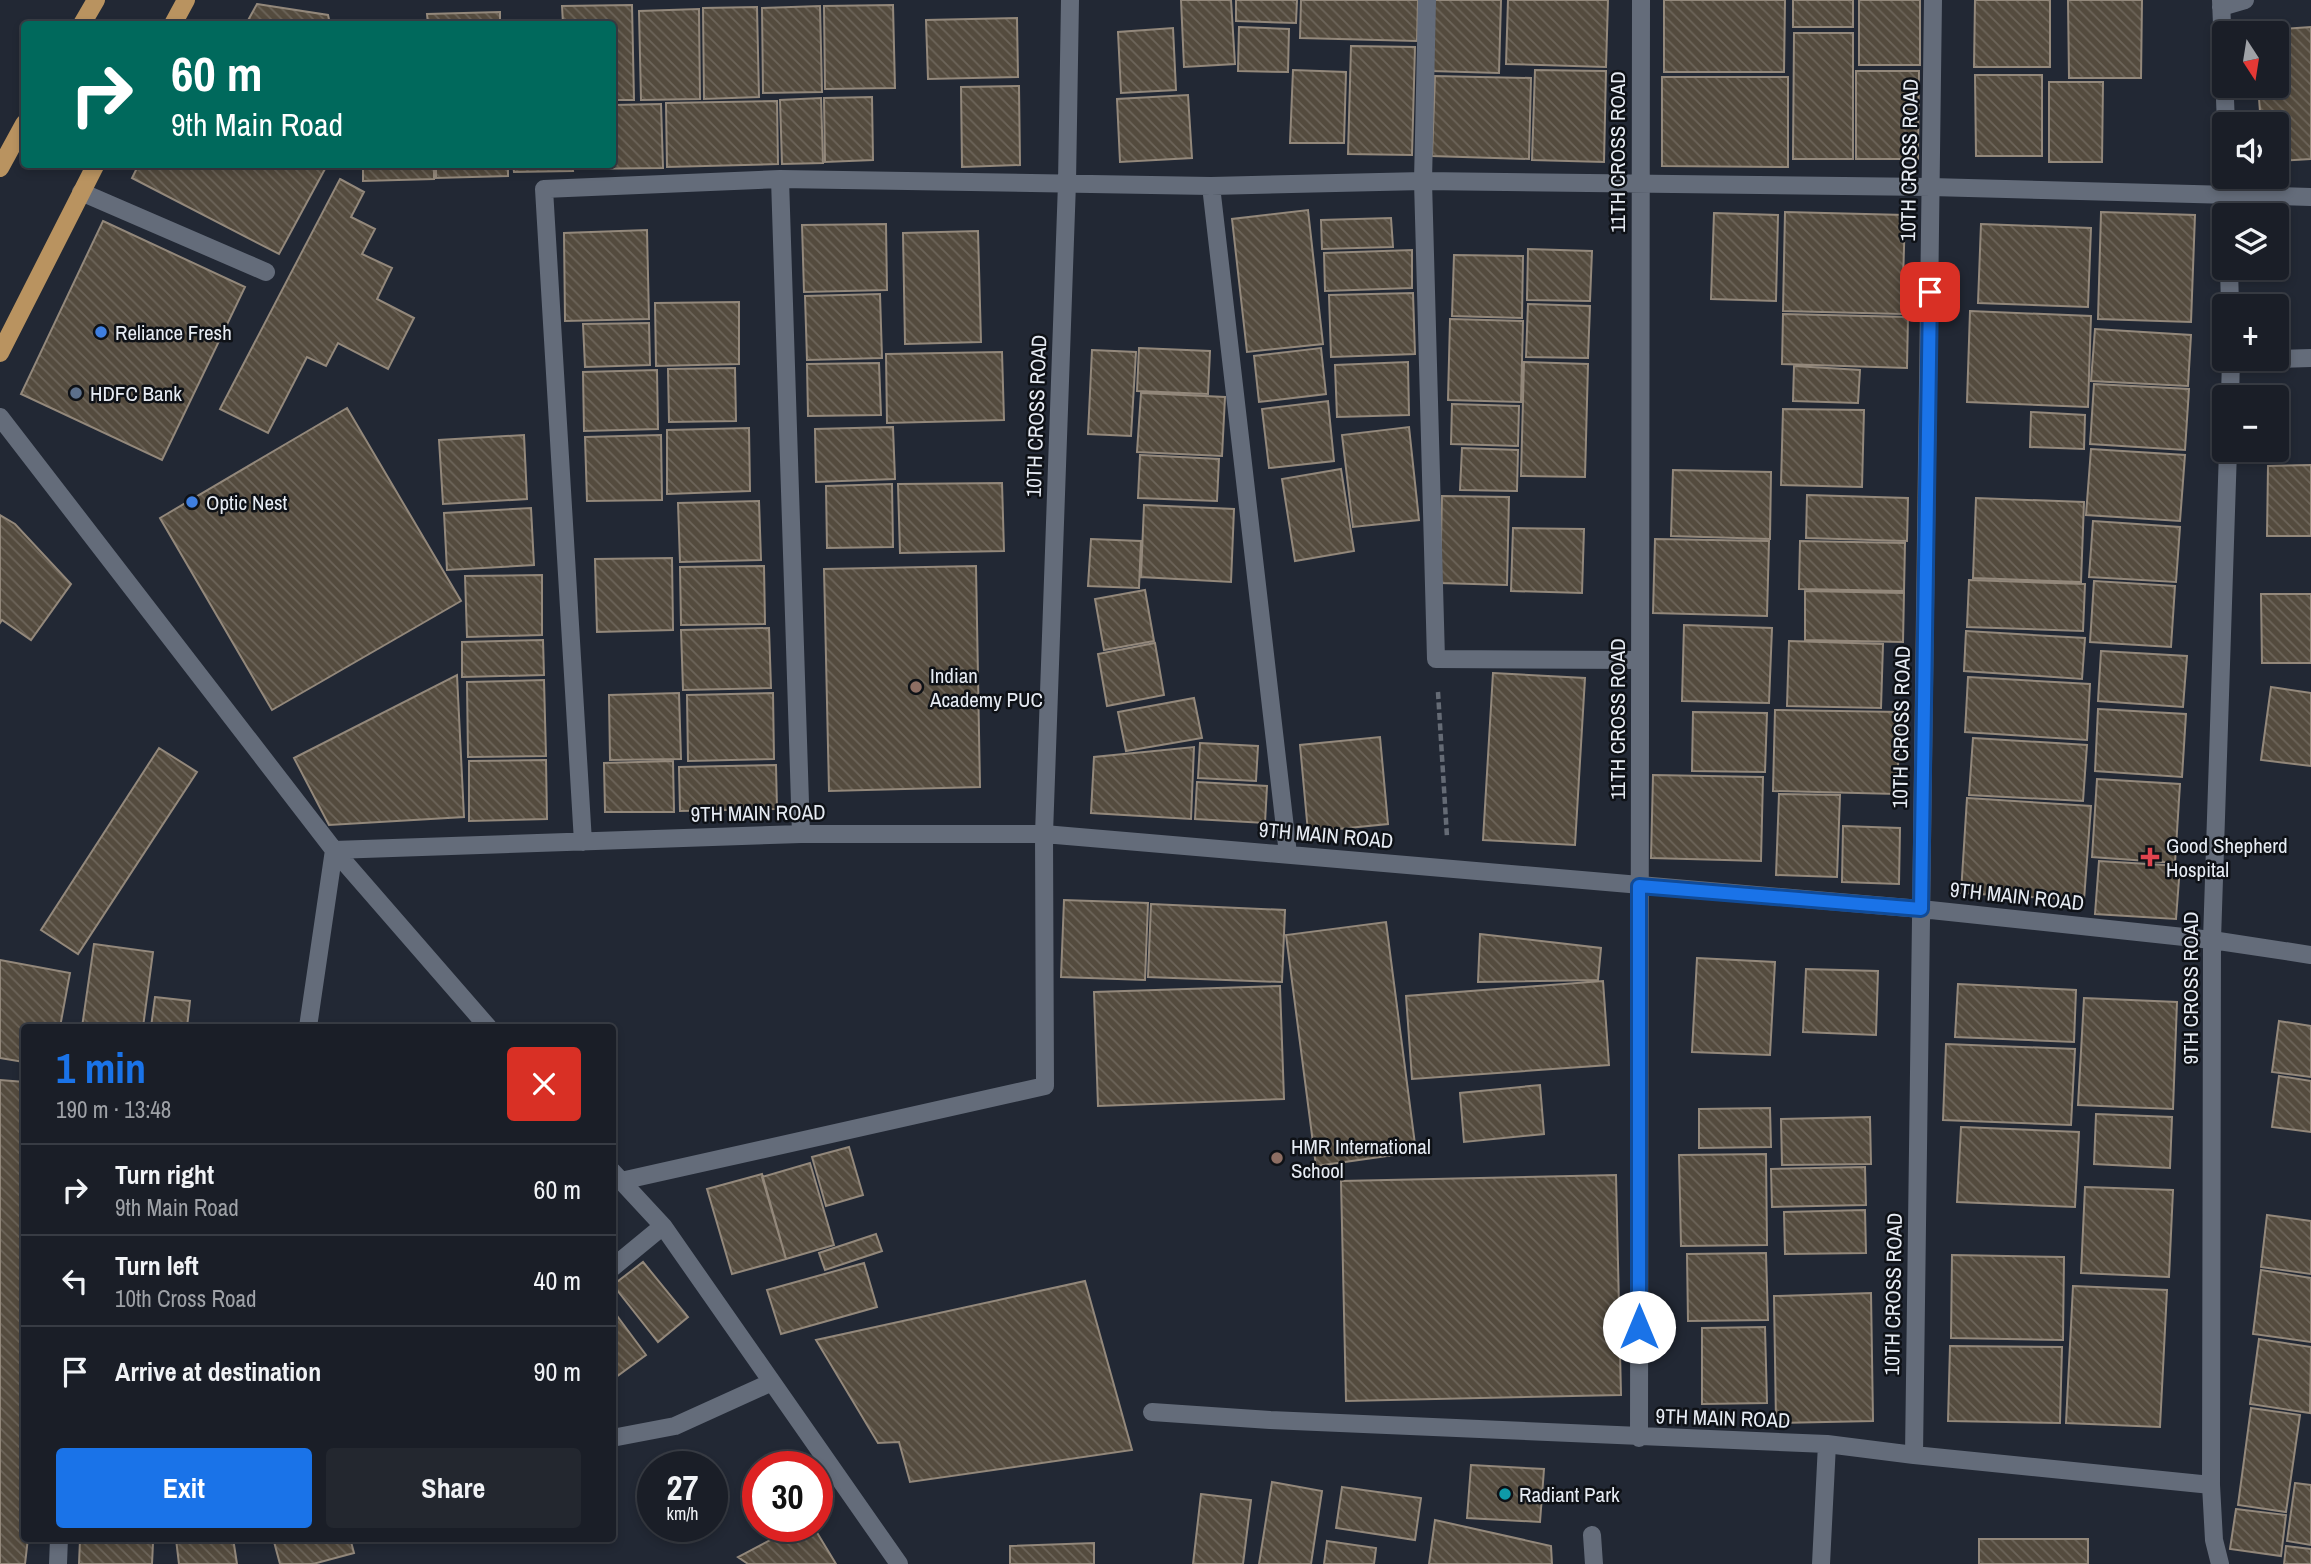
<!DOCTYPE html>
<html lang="en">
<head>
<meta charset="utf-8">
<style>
	:root { --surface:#1a1e27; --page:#23272f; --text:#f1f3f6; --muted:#9fa2a7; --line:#383c44; --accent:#1a73e8 }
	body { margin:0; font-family:"Archivo Narrow",sans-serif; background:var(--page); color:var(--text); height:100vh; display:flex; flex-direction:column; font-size:26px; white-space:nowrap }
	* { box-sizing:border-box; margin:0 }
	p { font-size:23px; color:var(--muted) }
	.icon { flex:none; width:38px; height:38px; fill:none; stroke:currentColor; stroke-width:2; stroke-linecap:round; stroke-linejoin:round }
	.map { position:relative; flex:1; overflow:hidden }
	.side { position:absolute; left:21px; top:1024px; width:595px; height:518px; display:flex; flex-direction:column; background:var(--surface); border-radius:7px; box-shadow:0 4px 10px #0003,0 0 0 2px var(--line) }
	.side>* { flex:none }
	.top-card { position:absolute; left:21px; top:21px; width:595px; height:147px; border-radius:7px; box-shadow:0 4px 10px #0003,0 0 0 2px var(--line); background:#00695c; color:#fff; overflow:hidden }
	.needle { width:46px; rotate:168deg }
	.fabs { position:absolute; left:2212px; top:21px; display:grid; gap:14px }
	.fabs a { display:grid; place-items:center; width:77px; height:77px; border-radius:7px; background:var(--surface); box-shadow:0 4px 10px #0003,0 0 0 2px var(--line); font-size:35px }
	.speed { position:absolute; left:637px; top:1451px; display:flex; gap:14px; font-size:35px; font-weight:700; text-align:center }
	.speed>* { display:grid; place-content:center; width:91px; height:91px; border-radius:50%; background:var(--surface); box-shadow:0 4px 10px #0003,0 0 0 2px var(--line); line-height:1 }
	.speed small { font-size:18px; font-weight:400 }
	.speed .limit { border:10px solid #d22; background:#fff; color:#111 }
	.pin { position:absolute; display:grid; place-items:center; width:60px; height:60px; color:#fff; margin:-30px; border-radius:14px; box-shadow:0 4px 10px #0006 }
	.me { position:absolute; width:77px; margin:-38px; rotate:0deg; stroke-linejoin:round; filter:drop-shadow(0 0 5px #0008) }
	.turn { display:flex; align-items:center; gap:24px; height:147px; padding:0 35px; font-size:32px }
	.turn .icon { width:91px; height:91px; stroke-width:2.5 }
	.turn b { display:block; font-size:49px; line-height:60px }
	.round { display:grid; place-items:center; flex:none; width:74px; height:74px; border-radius:7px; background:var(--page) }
	.overview { display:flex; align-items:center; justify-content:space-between; height:119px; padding:0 35px }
	h1 { font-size:42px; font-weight:700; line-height:52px; color:var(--accent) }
	.action { display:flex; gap:14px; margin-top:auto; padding:14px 35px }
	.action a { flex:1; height:80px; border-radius:7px; background:var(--accent); color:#fff; font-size:28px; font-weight:700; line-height:80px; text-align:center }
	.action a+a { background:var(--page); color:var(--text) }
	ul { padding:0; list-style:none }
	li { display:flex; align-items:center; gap:21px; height:91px; padding:0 35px; border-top:2px solid var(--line) }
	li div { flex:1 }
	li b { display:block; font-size:26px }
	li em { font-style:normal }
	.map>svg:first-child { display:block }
	.building { fill:url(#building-back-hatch); stroke:#93887b; stroke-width:2 }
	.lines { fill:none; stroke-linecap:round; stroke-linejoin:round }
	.path { stroke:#656b75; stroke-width:4.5; stroke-dasharray:7 3.5; stroke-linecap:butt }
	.minor { stroke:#646c7a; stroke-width:18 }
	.major { stroke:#b99360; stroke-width:18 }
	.route-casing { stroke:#114b97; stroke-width:18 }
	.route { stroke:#1a73e8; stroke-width:12 }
	.shop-dot { fill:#3f7fe0; stroke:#0e1116; stroke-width:2.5 }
	.service-dot { fill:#5c6f8a; stroke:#0e1116; stroke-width:2.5 }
	.education-dot { fill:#8d6e63; stroke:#0e1116; stroke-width:2.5 }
	.health-dot { fill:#e0444e; stroke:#0e1116; stroke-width:2.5 }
	.culture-dot { fill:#0f9aa8; stroke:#0e1116; stroke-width:2.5 }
	.labels { text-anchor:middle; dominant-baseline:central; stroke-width:5; stroke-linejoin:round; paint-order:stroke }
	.street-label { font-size:21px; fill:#e7ecf4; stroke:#0e1116 }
	.poi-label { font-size:21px; fill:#e7ecf4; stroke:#0e1116; text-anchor:start }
</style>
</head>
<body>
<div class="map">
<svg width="2311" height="1564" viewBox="0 0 2311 1564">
	<defs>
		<pattern id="building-back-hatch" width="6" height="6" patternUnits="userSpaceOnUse" patternTransform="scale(1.75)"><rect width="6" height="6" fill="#544b3e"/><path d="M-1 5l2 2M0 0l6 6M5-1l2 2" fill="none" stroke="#6d655a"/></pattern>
	</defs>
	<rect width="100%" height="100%" fill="#222834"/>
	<path class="building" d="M1181,0H1231L1235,64L1184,67Z
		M1236,0H1297L1296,23L1236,21Z
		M1301,0H1418L1417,41L1300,38Z
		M1433,0H1501L1499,73L1431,71Z
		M1508,0H1608L1606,67L1506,64Z
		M1664,0H1785L1784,72H1664Z
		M1793,0H1853V27H1793Z
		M1859,0H1920V65H1859Z
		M1975,0H2050V67H1974Z
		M2068,0H2142L2141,78H2069Z
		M257,4L328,15L330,24H246Z
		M632,5L634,100H612V24H563L562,6Z
		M893,5L895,88L825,89L824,6Z
		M820,6L822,92L763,93L762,8Z
		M757,7L759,97L704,99L703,8Z
		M699,9L700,99L641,100L639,11Z
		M500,12V24H428L427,14Z
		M1017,18L1018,77L928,79L926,20Z
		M1239,27L1289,29L1288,72L1238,71Z
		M2311,27V159L2277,161V124H2261L2258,86H2277V33H2255L2254,31Z
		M1173,28L1176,90L1121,93L1118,32Z
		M1794,33H1853V159H1793Z
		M1351,46L1415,47L1412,155L1348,154Z
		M1293,70L1346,72L1344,143H1290Z
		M1535,70L1606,71L1604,162L1532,160Z
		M1856,71H1919L1918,159H1856Z
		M1975,75H2042V156H1976Z
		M1435,76L1531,78L1529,159L1432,156Z
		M1662,77H1788V167L1662,166Z
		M2049,82H2103L2102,162H2049Z
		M1019,86L1020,165L962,167L961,87Z
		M1188,95L1192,158L1120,162L1117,99Z
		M872,97L873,160L825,162L824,98Z
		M821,98L823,163L782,164L780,100Z
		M777,101L778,164L667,167L666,103Z
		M661,104L663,168L578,169V164H612V105Z
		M139,164H321L326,167L279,254L132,178Z
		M363,164H434V179L363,181Z
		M436,164H508V176L436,178Z
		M513,164H572L573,171L514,172Z
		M340,179L364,192L351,217L375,229L362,254L392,268L377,299L414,318L388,369L338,343L326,366L307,357L268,433L220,409Z
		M1308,210L1323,344L1247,352L1232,219Z
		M1785,212L1905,215L1902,314L1783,311Z
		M2101,212L2195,215L2191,322L2098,319Z
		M1714,213L1778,215L1776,301L1711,299Z
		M1391,218L1393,247L1322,249L1321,220Z
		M103,221L245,287L162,460L21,394Z
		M886,224L887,290L804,292L802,225Z
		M1981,224L2091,228L2088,307L1978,303Z
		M647,230L649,319L565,321L564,233Z
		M978,231L981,342L905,344L903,233Z
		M1528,249L1592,251L1590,301L1527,300Z
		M1412,250V288L1325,291L1324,253Z
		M1454,255L1523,256L1522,318L1452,316Z
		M1413,293L1415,354L1331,357L1329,295Z
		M880,294L882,358L807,360L805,296Z
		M739,302V364L656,366L655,303Z
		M1528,304L1590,306L1588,358L1526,357Z
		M1970,311L2091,316L2088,407L1967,402Z
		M1783,314L1908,317L1907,368L1782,364Z
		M1450,319L1523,321L1521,402L1448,400Z
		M649,323L650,365L585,367L583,324Z
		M2095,329L2191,335L2188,386L2091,381Z
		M1139,348L1210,351L1208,394L1137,391Z
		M1321,348L1326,394L1259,402L1254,356Z
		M1092,350L1136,352L1131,436L1088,434Z
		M1002,352L1004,420L887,423L886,354Z
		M1408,362L1409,415L1337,417L1335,365Z
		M1524,362L1588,364L1585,477L1521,476Z
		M879,363L881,415L808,416L807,364Z
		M1794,366L1860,370L1858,403L1793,401Z
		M735,368L736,421L669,422L668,369Z
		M657,370L658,429L584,431L583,372Z
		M2094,384L2189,389L2185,450L2090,444Z
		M1141,393L1225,397L1222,456L1137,452Z
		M1328,401L1334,461L1269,468L1262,409Z
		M1452,404L1519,406L1518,446L1451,444Z
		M347,408L461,601L272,710L160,518Z
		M1783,409L1864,410L1862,487L1781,485Z
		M2031,412L2085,415L2084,449L2030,447Z
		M893,427L895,479L816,482L815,429Z
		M1409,427L1419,520L1353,527L1342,435Z
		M749,428L750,491L667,494V430Z
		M524,435L527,499L443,504L439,440Z
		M661,435L662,500L587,501L585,437Z
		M1462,448L1518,450L1517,491L1460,490Z
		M2091,449L2185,455L2180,521L2086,515Z
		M1140,455L1219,459L1217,501L1138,498Z
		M2311,465V536H2267L2268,466Z
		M1341,469L1354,551L1295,561L1282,479Z
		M1673,470L1771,472L1770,539L1671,536Z
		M1002,483L1004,551L900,553L898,484Z
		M892,484L893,547L827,548L826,486Z
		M1807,495L1908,498L1907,541L1806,538Z
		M1442,496L1509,497L1507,585L1440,583Z
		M1976,498L2084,502L2081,582L1973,578Z
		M759,501L761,560L680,562L678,503Z
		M1144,505L1234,509L1231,582L1141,577Z
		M531,508L534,565L447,570L444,513Z
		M0,515L15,524L71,584L31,640L2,620L0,623Z
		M2093,521L2180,527L2176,582L2089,577Z
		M1513,528L1584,529L1582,593L1511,591Z
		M1091,539L1141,541L1139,588L1088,586Z
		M1655,539L1769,541L1767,616L1653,613Z
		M1800,541L1905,543L1904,591L1799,589Z
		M672,558L673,630L597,632L595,559Z
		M764,566L765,624L681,625L680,567Z
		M976,566L980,787L829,791L824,569Z
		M542,575V635L467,637L465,576Z
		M1969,580L2085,584L2083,631L1967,627Z
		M2094,581L2175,586L2171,647L2090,642Z
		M1145,590L1154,641L1104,650L1095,599Z
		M1805,591L1904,593L1903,642L1805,640Z
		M2261,594H2311V663H2262Z
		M1684,625L1772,628L1769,703L1682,701Z
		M769,628L771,688L683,690L681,630Z
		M1966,631L2085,638L2082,679L1964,671Z
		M543,640L544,675L462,677V642Z
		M1789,641L1883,644L1881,708L1787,706Z
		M1155,643L1164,695L1107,706L1098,654Z
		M2101,651L2187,656L2183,707L2098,701Z
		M1493,673L1585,678L1575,845L1483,840Z
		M457,675L464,817L329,825L294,758Z
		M1968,677L2090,684L2087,740L1965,732Z
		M544,680L546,756L468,757L467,682Z
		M2271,687L2311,693V766L2261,760Z
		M679,693L681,759L610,760L609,695Z
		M773,693L774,759L688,761L687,695Z
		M1194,698L1202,738L1126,751L1118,712Z
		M2098,709L2186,714L2182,777L2095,771Z
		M1775,710L1900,712L1897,794L1773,791Z
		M1693,712L1767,713L1765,772L1692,771Z
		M1380,737L1388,824L1308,832L1300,745Z
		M1973,738L2087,745L2083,801L1969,795Z
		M1200,743L1258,746L1256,781L1198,778Z
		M1194,747L1191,819L1091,813L1094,757Z
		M159,748L197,772L78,954L41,930Z
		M546,760L547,819L469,821V761Z
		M673,761L674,812H605L604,763Z
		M776,765L777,809L680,811L679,767Z
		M1653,775L1763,777L1761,861L1651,858Z
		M2097,779L2180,784L2175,863L2092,857Z
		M1197,782L1267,786L1265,823L1195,819Z
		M1779,794L1840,795L1837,877L1776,875Z
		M1967,798L2091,806L2084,900L1961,893Z
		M1843,826L1900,828L1899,884L1842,882Z
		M2099,861L2180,866L2176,919L2095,914Z
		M1064,900L1148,903L1145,980L1061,977Z
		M1151,904L1285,910L1282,982L1148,977Z
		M1386,922L1416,1152L1316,1166L1286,935Z
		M1480,934L1601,948L1598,980L1478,982Z
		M94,944L153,952L143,1027H82Z
		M1697,958L1775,962L1770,1055L1692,1052Z
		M0,960L70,973L60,1027H24V1062L0,1058Z
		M1806,969L1878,971L1876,1035L1803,1032Z
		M1603,981L1609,1065L1412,1079L1406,996Z
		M1958,984L2076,990L2074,1042L1955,1037Z
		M1280,986L1284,1099L1098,1106L1094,992Z
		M155,997L190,1001L187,1027H151Z
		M2084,998L2177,1002L2173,1109L2078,1105Z
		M2279,1021L2311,1026V1077L2272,1072Z
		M1946,1044L2075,1049L2071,1125L1943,1120Z
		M2279,1076L2311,1081V1132L2272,1127Z
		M0,1080L24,1082V1538H28L25,1564H0Z
		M1540,1085L1544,1134L1464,1142L1460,1093Z
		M1770,1108L1771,1147L1699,1148V1109Z
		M2096,1114L2172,1117L2170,1168L2094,1164Z
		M1870,1117L1871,1164L1782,1165L1781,1119Z
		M1961,1127L2079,1132L2075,1207L1957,1202Z
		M849,1147L863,1195L826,1206L812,1157Z
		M1766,1154L1767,1245L1681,1246L1679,1155Z
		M810,1163L834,1245L786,1259L762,1177Z
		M1865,1167L1866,1205L1772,1207L1771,1169Z
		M762,1174L786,1259L732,1274L707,1189Z
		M1616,1175L1621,1395L1346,1401L1341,1181Z
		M2085,1187L2173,1190L2169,1277L2081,1273Z
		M1865,1210L1866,1253L1785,1254L1784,1212Z
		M2267,1215L2311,1221V1274L2261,1267Z
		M876,1234L882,1251L825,1270L819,1253Z
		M1766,1253L1768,1320L1688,1321L1687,1254Z
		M1952,1255L2064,1257L2063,1340L1951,1338Z
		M643,1262L688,1317L658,1342L613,1285Z
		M864,1263L877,1307L781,1334L767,1290Z
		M2261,1270L2311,1278V1342L2253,1334Z
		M1085,1281L1132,1450L910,1482L899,1442L878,1443L816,1340Z
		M2073,1286L2167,1290L2160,1427L2066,1423Z
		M1871,1293L1873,1421L1776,1423L1774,1296Z
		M612,1309L646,1355L612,1380Z
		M1765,1327L1767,1403L1702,1404V1328Z
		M2259,1339L2311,1347L2310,1413L2250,1404Z
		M1950,1346L2062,1347L2060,1423L1948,1421Z
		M2251,1408L2300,1415L2286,1512L2238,1505Z
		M1471,1465L1544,1469L1540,1522L1467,1518Z
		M1272,1482L1322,1491L1311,1564H1259Z
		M2295,1483L2311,1485V1545L2287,1541Z
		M1342,1487L1421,1498L1415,1540L1336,1528Z
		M1201,1494L1251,1500L1243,1564H1193Z
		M2236,1509L2286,1515L2281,1556L2230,1549Z
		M1435,1520L1551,1546L1552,1564H1429Z
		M797,1526H813L836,1564H748L738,1557Z
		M184,1538H233L237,1564H179L176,1539Z
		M273,1538H350L354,1553L313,1564H280Z
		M1979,1539H2088V1564H1979Z
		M80,1540L153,1543L152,1564H79Z
		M1327,1541L1376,1548L1374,1564H1324Z
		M1094,1543V1564H1010V1546Z
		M2286,1546L2311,1549V1564H2284Z"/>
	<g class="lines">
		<path class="path" d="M1438,692L1447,837"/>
		<path class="minor" d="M1427,0L1423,181L1436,659L1639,660
			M2221,0L2226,124
			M2221,7L2245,0
			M2228,177L2229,215
			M780,179L801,834
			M1211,186L1288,854
			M81,192L266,272
			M2229,268L2230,306
			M2231,359H2273
			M2277,359L2311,358
			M2230,397L2231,359
			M0,417L334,850L488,1027
			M583,842L544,189L780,179L1211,186L1423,181L1931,187L2311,197
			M308,1027L334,850L801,834H1044L1921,909L2212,940L2311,955
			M612,1171L663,1226L899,1564
			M621,1181L1045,1086L1044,834L1067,183L1070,0
			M612,1268L663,1226
			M1152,1412L1270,1420L1827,1444L1914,1455L2211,1485L2214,1540L2220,1564
			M612,1438L675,1426L772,1382
			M1639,1438L1641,0
			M1914,1455L1933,0
			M2211,1485L2212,940L2228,450
			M1592,1535L1594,1564
			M58,1564L59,1538
			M1821,1564L1827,1444"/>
		<path class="major" d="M82,24L96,0
			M173,24L186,0
			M0,168L24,124
			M0,353L96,164"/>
	</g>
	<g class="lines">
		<defs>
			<path id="route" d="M1639,1327V886L1921,909L1930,292"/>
		</defs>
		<use href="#route" class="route-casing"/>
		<use href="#route" class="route"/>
	</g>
	<g class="shop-dot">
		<circle cx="101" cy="332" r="7"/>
		<circle cx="192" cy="502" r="7"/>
	</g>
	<circle class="service-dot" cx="76" cy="393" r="7"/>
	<g class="education-dot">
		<circle cx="916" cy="687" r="7"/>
		<circle cx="1277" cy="1158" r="7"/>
	</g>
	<path class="health-dot" d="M2146.5 846.5h7v7h7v7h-7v7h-7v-7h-7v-7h7z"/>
	<circle class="culture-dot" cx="1505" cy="1494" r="7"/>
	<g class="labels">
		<g class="street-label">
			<text transform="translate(1617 152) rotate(-90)">11TH CROSS ROAD</text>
			<text transform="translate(1909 160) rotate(-89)">10TH CROSS ROAD</text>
			<text transform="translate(1036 416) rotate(-88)">10TH CROSS ROAD</text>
			<text transform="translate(1617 719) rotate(-90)">11TH CROSS ROAD</text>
			<text transform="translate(1901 727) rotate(-89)">10TH CROSS ROAD</text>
			<text transform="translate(758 813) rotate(-1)">9TH MAIN ROAD</text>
			<text transform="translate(1326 835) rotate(5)">9TH MAIN ROAD</text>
			<text transform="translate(2017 896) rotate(6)">9TH MAIN ROAD</text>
			<text transform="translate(2190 988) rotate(-90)">9TH CROSS ROAD</text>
			<text transform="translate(1893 1294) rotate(-89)">10TH CROSS ROAD</text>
			<text transform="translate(1723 1418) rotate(2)">9TH MAIN ROAD</text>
		</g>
		<g class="poi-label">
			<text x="115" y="332">Reliance Fresh</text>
			<text x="90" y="393">HDFC Bank</text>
			<text x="206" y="502">Optic Nest</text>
			<text x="930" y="675">Indian<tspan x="930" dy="24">Academy PUC</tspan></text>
			<text x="2166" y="845">Good Shepherd<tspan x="2166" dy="24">Hospital</tspan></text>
			<text x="1291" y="1146">HMR International<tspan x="1291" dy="24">School</tspan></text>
			<text x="1519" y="1494">Radiant Park</text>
		</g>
	</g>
</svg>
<div class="fabs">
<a><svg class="needle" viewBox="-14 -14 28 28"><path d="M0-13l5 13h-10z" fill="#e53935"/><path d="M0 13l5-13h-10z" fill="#9fa2a7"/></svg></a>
<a><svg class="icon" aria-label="sound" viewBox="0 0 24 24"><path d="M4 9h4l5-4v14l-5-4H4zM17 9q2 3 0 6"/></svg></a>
<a><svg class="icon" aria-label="layers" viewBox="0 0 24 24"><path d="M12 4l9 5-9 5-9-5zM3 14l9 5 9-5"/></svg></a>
<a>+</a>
<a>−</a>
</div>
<div class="speed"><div>27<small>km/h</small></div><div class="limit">30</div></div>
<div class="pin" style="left:1930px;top:292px;background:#d93025"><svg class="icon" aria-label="arrive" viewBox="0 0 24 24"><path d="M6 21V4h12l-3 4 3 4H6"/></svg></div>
<svg class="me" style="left:1639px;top:1327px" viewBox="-20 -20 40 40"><circle r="19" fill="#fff"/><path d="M0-13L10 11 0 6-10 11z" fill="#1a73e8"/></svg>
<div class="top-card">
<div class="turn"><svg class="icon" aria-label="right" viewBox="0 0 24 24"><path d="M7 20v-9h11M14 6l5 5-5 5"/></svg><div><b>60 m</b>9th Main Road</div></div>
</div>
<section class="side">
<div class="overview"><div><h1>1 min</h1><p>190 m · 13:48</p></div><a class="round" style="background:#d93025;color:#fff"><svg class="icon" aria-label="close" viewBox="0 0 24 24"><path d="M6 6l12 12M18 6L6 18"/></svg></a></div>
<ul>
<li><svg class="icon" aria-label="right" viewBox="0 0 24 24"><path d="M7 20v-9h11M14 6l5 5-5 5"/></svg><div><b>Turn right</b><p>9th Main Road</p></div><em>60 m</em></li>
<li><svg class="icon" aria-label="left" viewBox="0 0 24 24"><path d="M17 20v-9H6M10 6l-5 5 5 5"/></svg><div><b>Turn left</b><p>10th Cross Road</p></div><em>40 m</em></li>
<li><svg class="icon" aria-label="arrive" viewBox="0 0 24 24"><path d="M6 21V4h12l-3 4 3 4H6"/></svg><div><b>Arrive at destination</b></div><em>90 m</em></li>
</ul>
<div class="action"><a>Exit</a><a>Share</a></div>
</section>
</div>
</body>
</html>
